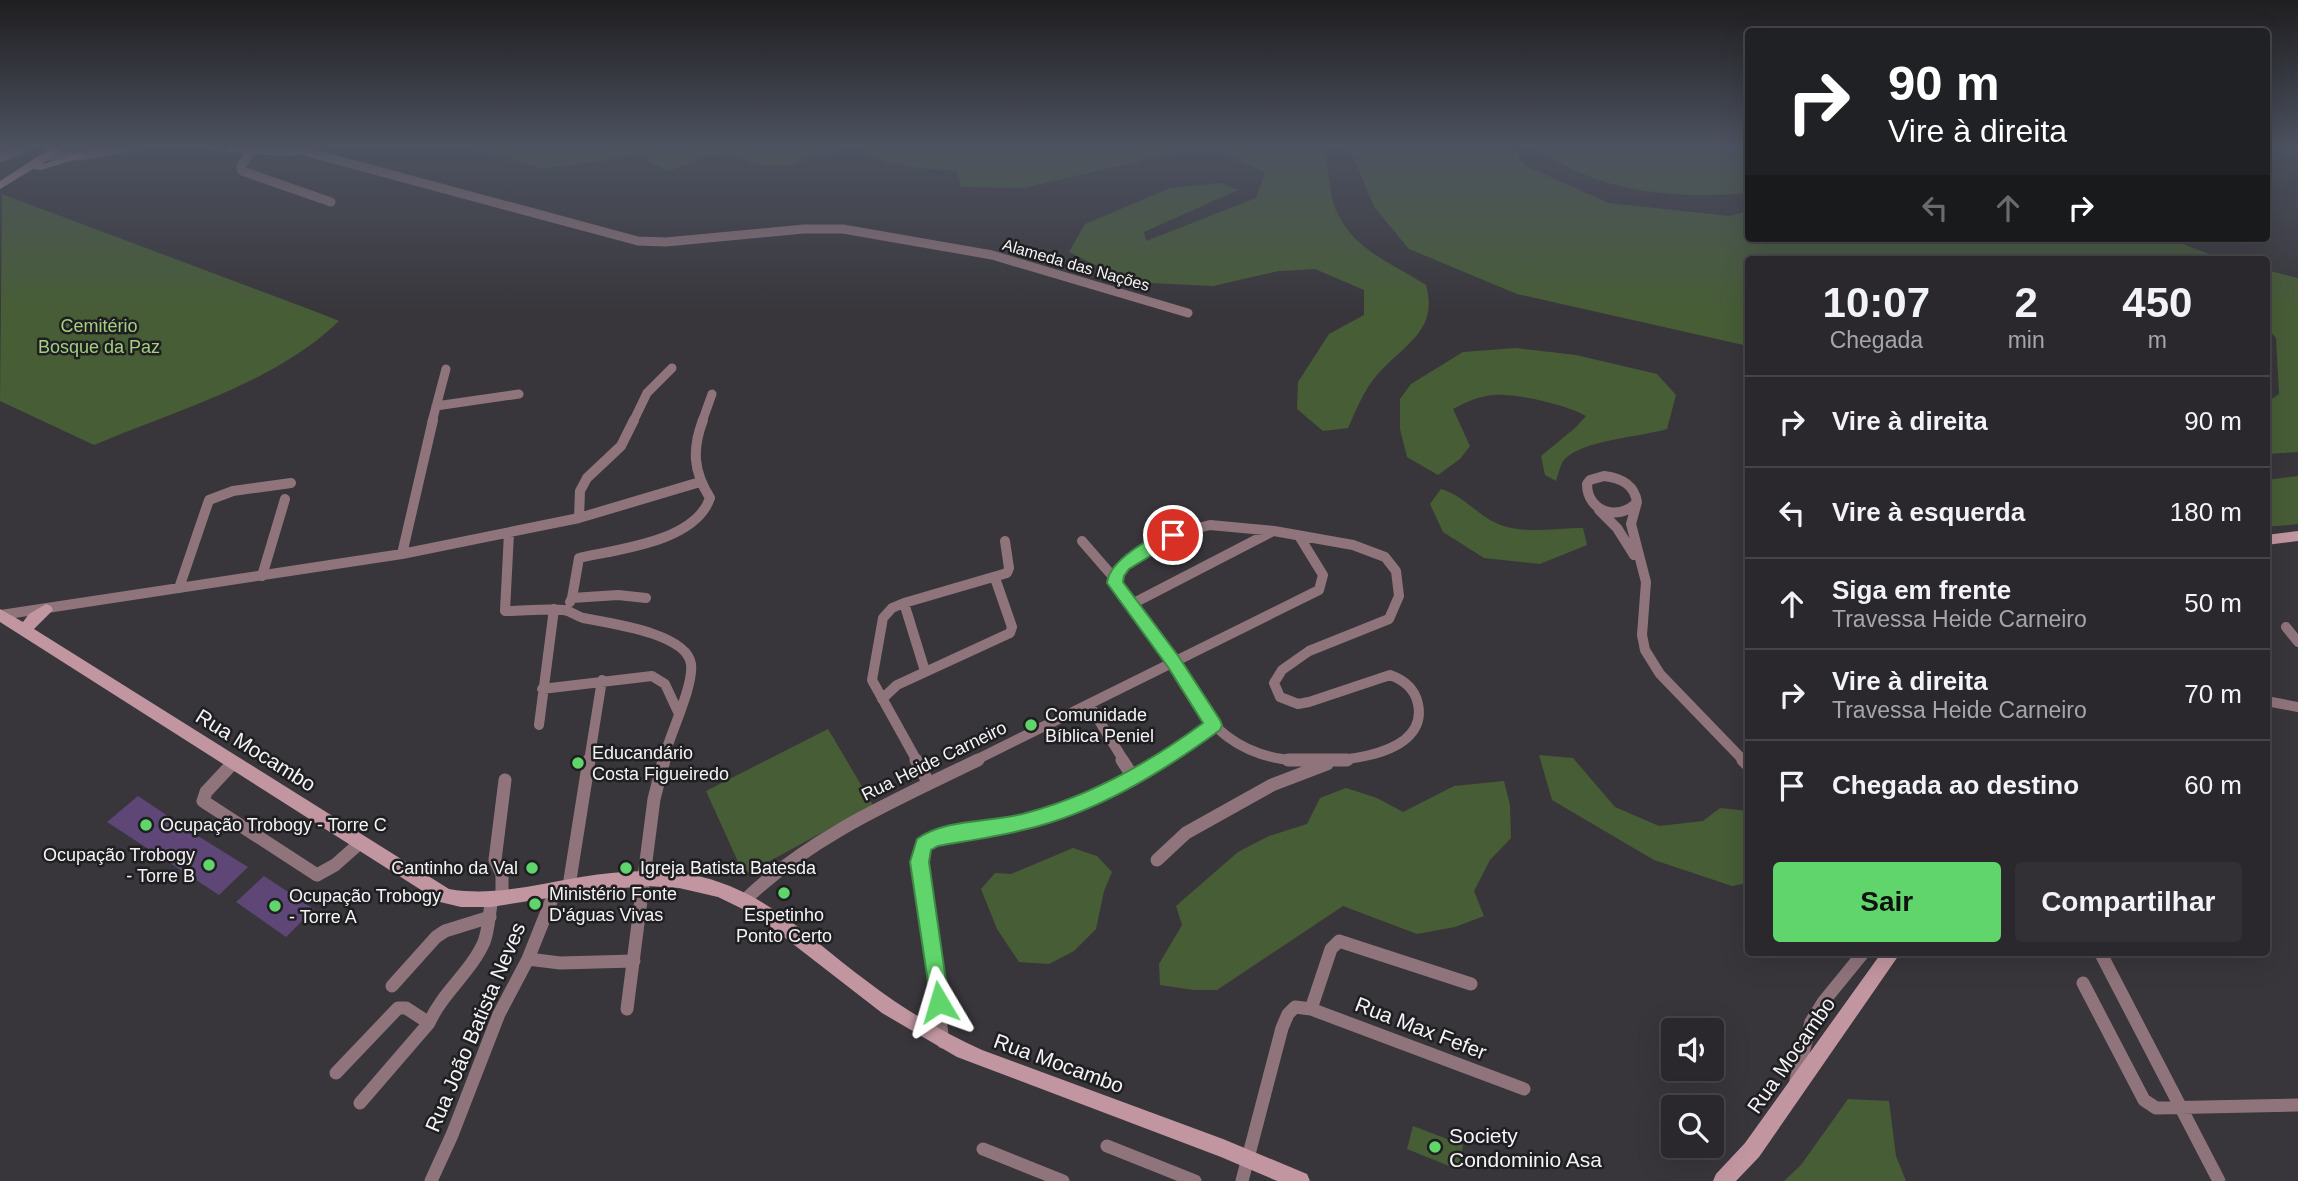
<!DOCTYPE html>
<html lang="pt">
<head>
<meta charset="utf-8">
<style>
	:root { --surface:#2a282c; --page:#323034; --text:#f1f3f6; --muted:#a5a6a9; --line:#464448; --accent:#5fd56b }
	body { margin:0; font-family:Arial,sans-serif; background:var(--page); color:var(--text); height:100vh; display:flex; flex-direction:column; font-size:26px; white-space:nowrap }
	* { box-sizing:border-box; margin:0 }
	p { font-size:23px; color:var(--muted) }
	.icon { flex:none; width:38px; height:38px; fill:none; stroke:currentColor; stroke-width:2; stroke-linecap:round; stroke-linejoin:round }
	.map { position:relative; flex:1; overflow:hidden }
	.details { position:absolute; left:1745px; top:256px; width:525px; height:700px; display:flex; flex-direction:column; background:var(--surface); border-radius:7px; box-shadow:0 7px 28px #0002,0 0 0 2px var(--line) }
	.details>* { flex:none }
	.top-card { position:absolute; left:1745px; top:28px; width:525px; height:214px; border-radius:7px; box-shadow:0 7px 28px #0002,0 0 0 2px var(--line); background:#202124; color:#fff; overflow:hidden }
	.tools { position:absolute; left:1661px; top:1018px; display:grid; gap:14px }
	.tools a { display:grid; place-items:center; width:63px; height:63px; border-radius:7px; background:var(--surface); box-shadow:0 7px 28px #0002,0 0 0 2px var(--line); font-size:35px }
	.pin { position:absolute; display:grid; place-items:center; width:60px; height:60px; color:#fff; margin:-30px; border:4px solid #fff; border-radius:50%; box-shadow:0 2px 7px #0007 }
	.me { position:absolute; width:77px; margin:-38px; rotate:353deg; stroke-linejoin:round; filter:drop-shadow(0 0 5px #0008) }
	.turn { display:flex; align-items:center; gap:24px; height:147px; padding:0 28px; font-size:32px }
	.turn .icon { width:91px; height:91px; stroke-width:2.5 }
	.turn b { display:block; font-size:49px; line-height:60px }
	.lanes { display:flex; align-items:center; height:66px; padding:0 28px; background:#0003; justify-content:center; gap:35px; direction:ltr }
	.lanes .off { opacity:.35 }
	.eta { display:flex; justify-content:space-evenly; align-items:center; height:119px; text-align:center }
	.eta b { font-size:42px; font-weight:600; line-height:49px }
	.button { display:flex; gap:14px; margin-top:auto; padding:14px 28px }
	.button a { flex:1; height:80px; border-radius:7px; background:var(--accent); color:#111; font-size:28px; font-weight:600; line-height:80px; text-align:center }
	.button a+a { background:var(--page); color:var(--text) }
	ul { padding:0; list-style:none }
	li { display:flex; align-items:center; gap:21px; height:91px; padding:0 28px; border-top:2px solid var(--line) }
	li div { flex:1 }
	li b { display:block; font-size:26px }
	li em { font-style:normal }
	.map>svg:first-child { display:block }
	.green { fill:#475d36 }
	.building { fill:#5e4677 }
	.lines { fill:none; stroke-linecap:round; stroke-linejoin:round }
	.minor-far2 { stroke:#90747b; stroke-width:9 }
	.minor-far1 { stroke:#90747b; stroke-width:10 }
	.minor { stroke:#90747b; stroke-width:13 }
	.secondary { fill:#c296a1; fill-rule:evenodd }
	.route { fill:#5fd56b; stroke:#3e8a46; stroke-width:2 }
	.poi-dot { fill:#5fd56b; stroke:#1f1e20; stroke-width:2.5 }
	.labels { text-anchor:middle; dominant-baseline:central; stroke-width:5; stroke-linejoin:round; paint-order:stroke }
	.far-street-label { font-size:16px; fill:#f4f3f6; stroke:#1f1e20 }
	.park-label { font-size:18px; fill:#a3cf83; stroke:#1f1e20 }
	.poi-label { font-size:18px; fill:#f4f3f6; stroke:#1f1e20; text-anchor:start }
	.street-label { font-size:18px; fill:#f4f3f6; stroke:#1f1e20 }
	.near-street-label { font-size:21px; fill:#f4f3f6; stroke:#1f1e20 }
	.near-poi-label { font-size:21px; fill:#f4f3f6; stroke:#1f1e20; text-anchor:start }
</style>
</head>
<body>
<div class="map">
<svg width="2298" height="1181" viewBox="0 0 2298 1181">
	<rect width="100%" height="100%" fill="#38363b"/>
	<path class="green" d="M451,146H825L837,147L839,152L812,156L792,165L764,166L731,156L704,157L670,171L654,165L641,155L543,169L508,157Z
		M864,146H1323C1329,167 1328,191 1336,210C1353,250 1392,263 1426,285C1439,331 1404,344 1377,375C1364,390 1356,410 1348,428L1323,431L1297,409L1298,382L1329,334L1364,315V290L1315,269L1279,271L1213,286L1130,282L1069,252L1085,224L1170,188L1221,183L1238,190L1144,232L1146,241L1256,198L1265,173L1217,149L1182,151L1024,188L961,187L957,171L912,167L866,157Z
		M1349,146H1511L1526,166L1609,203L1729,216L1748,211V238H2180L2185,245L2223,259H1748V346L1517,294L1409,249L1374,207Z
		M1535,146H1748V193C1683,198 1615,195 1557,161C1550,157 1541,152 1535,146Z
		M2,194L322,314L339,321C275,383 175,411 94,445L0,401Z
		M2266,270L2298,278V452L2266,454V403L2279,394L2276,338L2266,327Z
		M1516,348L1576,355L1657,374L1676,395L1667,429C1641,437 1581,440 1564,460C1560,465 1558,475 1556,481L1545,475L1541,456L1575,428L1586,416C1568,405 1516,393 1494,395C1479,396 1466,402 1453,409L1470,446L1460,459L1438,475L1407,457L1400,429V399L1411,384L1463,352Z
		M2298,476V524L2266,527V480Z
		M1441,489C1464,496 1475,513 1496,523C1521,535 1556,528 1583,528L1587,545L1540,564L1484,558L1443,532L1430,504Z
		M828,729L873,805L744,875L706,791Z
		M1539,755L1573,758L1615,807L1659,826L1703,821L1720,808L1748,811V883L1732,886L1654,860L1552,800Z
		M1504,781L1510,805L1511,838L1490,860L1474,891L1484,916L1455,927L1417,934L1343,906L1217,990H1193L1160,985L1159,964L1182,925L1176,906L1238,852L1269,836L1307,824L1320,798L1346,788L1377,798L1403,812L1454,786Z
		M1073,848L1097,856L1112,872L1104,891L1096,929L1074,951L1049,964L1019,962L997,929L981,889L995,873L1011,874Z
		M1848,1099L1889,1101L1896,1156L1906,1181H1784L1801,1165Z
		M1413,1126L1463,1145L1459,1170L1407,1149Z"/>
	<path class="building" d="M138,796L198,836L248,867L219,895L107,822Z
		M264,876L314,909L286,937L236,902Z"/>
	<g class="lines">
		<path class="minor-far2" d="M212,146L293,152
			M285,146L638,241L666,242L804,229H843L992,255L1188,313
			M253,149L241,166L242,171L331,202
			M47,156H81L135,146
			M0,158L30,146
			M436,406L519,394
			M432,422L446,369
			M633,422L647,393L672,368
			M702,422L712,394"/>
		<path class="minor-far1" d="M1604,476C1621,478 1634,484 1637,502C1619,522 1587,512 1587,484L1590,480Z
			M1637,502L1631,524L1646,582L1642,635L1645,650L1660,674L1744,761
			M1599,510L1617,528L1634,555
			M579,518L580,491L587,478L621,446L634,420
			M1210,525L1274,531L1353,545L1385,557L1396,571L1399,596L1389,619L1309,651L1282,670L1274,683L1280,697L1298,704L1309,702L1390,675C1404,680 1415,689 1418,704C1430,762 1317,765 1282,759C1263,756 1244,749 1228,737C1202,718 1192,690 1175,664C1159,639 1138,616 1120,592L1115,579C1134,547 1175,533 1210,525Z
			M509,533L505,611C524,611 545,608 564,610C571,611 576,616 583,618C608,623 687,633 691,664C694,686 669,736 663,761
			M1082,541L1115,579
			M402,554L433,420
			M262,576L285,499
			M179,588L209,500L233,491L291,483
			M572,598L579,558C618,549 695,542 710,498C693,471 692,449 703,420
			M570,602L572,598L618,595L646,598
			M904,603L925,671
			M1130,605L1273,531
			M1,615L402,554L579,518L700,482
			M2286,627L2298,642
			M542,689L652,676L665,684L678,712
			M882,699L897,685L1010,633L1012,627L995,578
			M2266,701L2298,707
			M1090,706L1124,761
			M539,725L554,609
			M589,761L602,680
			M917,761L872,680L883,618L892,608L904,603L1007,573L1009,568L1005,541
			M974,761L1319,590L1323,575L1299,536
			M1160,761L1213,725"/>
		<path class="minor" d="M916,760L928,782
			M1122,760L1133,777
			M1288,760H1347
			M1743,760L1748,765
			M233,763L206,792L203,801L317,875L335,865L361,842
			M1157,860L1186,833L1272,785L1327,764
			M569,886L589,760
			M502,898V874L495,860L505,780
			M745,900C811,836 896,800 978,760
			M2100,952L2219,1181
			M528,959L560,963L634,961
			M2083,983L2144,1100L2156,1108L2298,1105
			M392,986L436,937L445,931L490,917
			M627,1009L654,799L664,760
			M1311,1009L1331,949L1339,941L1471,984
			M943,1042L919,862L923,845L933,838C972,831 1012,827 1050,815C1090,802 1127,782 1163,760
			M336,1073L398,1008H406L429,1023
			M1796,1080L1811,1022L1824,1001L1864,952
			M360,1103L429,1023C442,993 471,972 484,942C489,929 489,912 492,899
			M1107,1146L1195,1181
			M983,1149L1063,1181
			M431,1181L452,1135L499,1014L528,959L556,889
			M1242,1181L1282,1028L1288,1014L1295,1007L1311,1009L1524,1089"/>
		<path class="secondary" d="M54,146H67L42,164L81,153L86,156L41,170L33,169L0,189V181Z
			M2298,531V541L2266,545V535Z
			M46,604L51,606L53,610L34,629L449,889C494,897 537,884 581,877C618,871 656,868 692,875C764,888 812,941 868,982C903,1009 942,1032 982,1050L1223,1139L1307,1174L1310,1181H1277L1221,1157L957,1057L882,1013L757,916L718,897L679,888L647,886L599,890L491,907H461L440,902L0,622V609L23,622L29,614Z
			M1882,952H1901L1759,1157L1736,1181H1713L1716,1174L1745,1143Z"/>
	</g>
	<linearGradient id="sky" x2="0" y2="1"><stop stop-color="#1f1e20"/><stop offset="0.47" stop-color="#4d5260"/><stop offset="1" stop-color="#4d5260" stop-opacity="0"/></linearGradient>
	<rect width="2298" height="312" fill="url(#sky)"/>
	<path class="route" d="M1173,529L1180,535L1178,539L1129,569L1124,576L1123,582L1179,657L1220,720L1222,725L1220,730C1161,773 1094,814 1023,830C995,837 966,841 938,846L931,850L929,862L949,1002L946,1009L939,1012L932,1009L910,862L917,839C946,818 991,823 1026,813C1090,796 1150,762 1203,723L1168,667L1107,583C1109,560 1152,536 1173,529Z"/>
	<g class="poi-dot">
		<circle cx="1031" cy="725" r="7"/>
		<circle cx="578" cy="763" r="7"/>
		<circle cx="146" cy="825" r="7"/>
		<circle cx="209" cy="865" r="7"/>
		<circle cx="532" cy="868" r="7"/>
		<circle cx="626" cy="868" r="7"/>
		<circle cx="784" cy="893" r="7"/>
		<circle cx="535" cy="904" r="7"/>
		<circle cx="275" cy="906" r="7"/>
		<circle cx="1435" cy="1147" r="7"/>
	</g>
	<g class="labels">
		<g class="far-street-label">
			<text transform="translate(1076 265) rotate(16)">Alameda das Nações</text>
		</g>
		<g class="park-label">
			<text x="99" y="326">Cemitério<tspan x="99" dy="21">Bosque da Paz</tspan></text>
		</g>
		<g class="poi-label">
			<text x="1045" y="715">Comunidade<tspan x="1045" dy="21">Bíblica Peniel</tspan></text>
			<text x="592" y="753">Educandário<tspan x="592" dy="21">Costa Figueiredo</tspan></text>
			<text x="160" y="825">Ocupação Trobogy - Torre C</text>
			<text x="195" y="855" text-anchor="end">Ocupação Trobogy<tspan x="195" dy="21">- Torre B</tspan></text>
			<text x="518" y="868" text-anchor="end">Cantinho da Val</text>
			<text x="640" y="868">Igreja Batista Batesda</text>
			<text x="549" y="894">Ministério Fonte<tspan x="549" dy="21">D'águas Vivas</tspan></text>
			<text x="289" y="896">Ocupação Trobogy<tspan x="289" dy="21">- Torre A</tspan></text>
			<text x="784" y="915" text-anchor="middle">Espetinho<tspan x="784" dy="21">Ponto Certo</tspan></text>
		</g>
		<g class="street-label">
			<text transform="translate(934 761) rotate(-26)">Rua Heide Carneiro</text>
		</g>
		<g class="near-street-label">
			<text transform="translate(256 750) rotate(32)">Rua Mocambo</text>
			<text transform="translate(475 1027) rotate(-67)">Rua João Batista Neves</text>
			<text transform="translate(1421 1028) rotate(21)">Rua Max Fefer</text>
			<text transform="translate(1791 1055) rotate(-55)">Rua Mocambo</text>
			<text transform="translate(1059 1063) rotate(20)">Rua Mocambo</text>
		</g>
		<g class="near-poi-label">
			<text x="1449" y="1135">Society<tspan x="1449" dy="24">Condominio Asa</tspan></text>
		</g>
	</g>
</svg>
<div class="tools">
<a><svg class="icon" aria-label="sound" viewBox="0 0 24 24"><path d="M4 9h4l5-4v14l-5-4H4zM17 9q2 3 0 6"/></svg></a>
<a><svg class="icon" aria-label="search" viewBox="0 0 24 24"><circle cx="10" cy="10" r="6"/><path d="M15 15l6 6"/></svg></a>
</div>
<div class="pin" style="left:1173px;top:535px;background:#d93025"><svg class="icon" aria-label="arrive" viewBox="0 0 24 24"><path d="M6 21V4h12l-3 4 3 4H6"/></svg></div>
<svg class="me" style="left:939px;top:1002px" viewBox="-20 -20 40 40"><path d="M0-17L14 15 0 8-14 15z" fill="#5fd56b" stroke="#fff" stroke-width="4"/></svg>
<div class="top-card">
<div class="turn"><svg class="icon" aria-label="right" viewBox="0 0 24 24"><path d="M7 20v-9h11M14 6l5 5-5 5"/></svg><div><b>90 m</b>Vire à direita</div></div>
<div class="lanes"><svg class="icon off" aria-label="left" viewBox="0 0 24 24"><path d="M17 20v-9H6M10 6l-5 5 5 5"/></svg><svg class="icon off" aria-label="ahead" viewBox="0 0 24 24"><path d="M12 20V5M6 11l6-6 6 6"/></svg><svg class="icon" aria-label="right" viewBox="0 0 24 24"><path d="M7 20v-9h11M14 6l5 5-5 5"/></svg></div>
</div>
<section class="details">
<div class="eta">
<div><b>10:07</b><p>Chegada</p></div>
<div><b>2</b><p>min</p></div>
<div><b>450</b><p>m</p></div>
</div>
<ul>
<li><svg class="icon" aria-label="right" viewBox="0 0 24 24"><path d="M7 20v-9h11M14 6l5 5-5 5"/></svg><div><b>Vire à direita</b></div><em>90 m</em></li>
<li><svg class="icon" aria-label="left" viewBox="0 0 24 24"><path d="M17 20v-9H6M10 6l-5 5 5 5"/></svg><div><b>Vire à esquerda</b></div><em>180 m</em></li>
<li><svg class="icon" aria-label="ahead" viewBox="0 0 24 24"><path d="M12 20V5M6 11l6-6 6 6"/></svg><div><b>Siga em frente</b><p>Travessa Heide Carneiro</p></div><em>50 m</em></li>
<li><svg class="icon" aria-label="right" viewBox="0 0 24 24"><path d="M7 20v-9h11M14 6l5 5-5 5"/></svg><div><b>Vire à direita</b><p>Travessa Heide Carneiro</p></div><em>70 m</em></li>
<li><svg class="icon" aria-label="arrive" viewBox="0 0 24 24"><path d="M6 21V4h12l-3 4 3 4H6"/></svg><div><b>Chegada ao destino</b></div><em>60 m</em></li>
</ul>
<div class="button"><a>Sair</a><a>Compartilhar</a></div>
</section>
</div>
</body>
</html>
